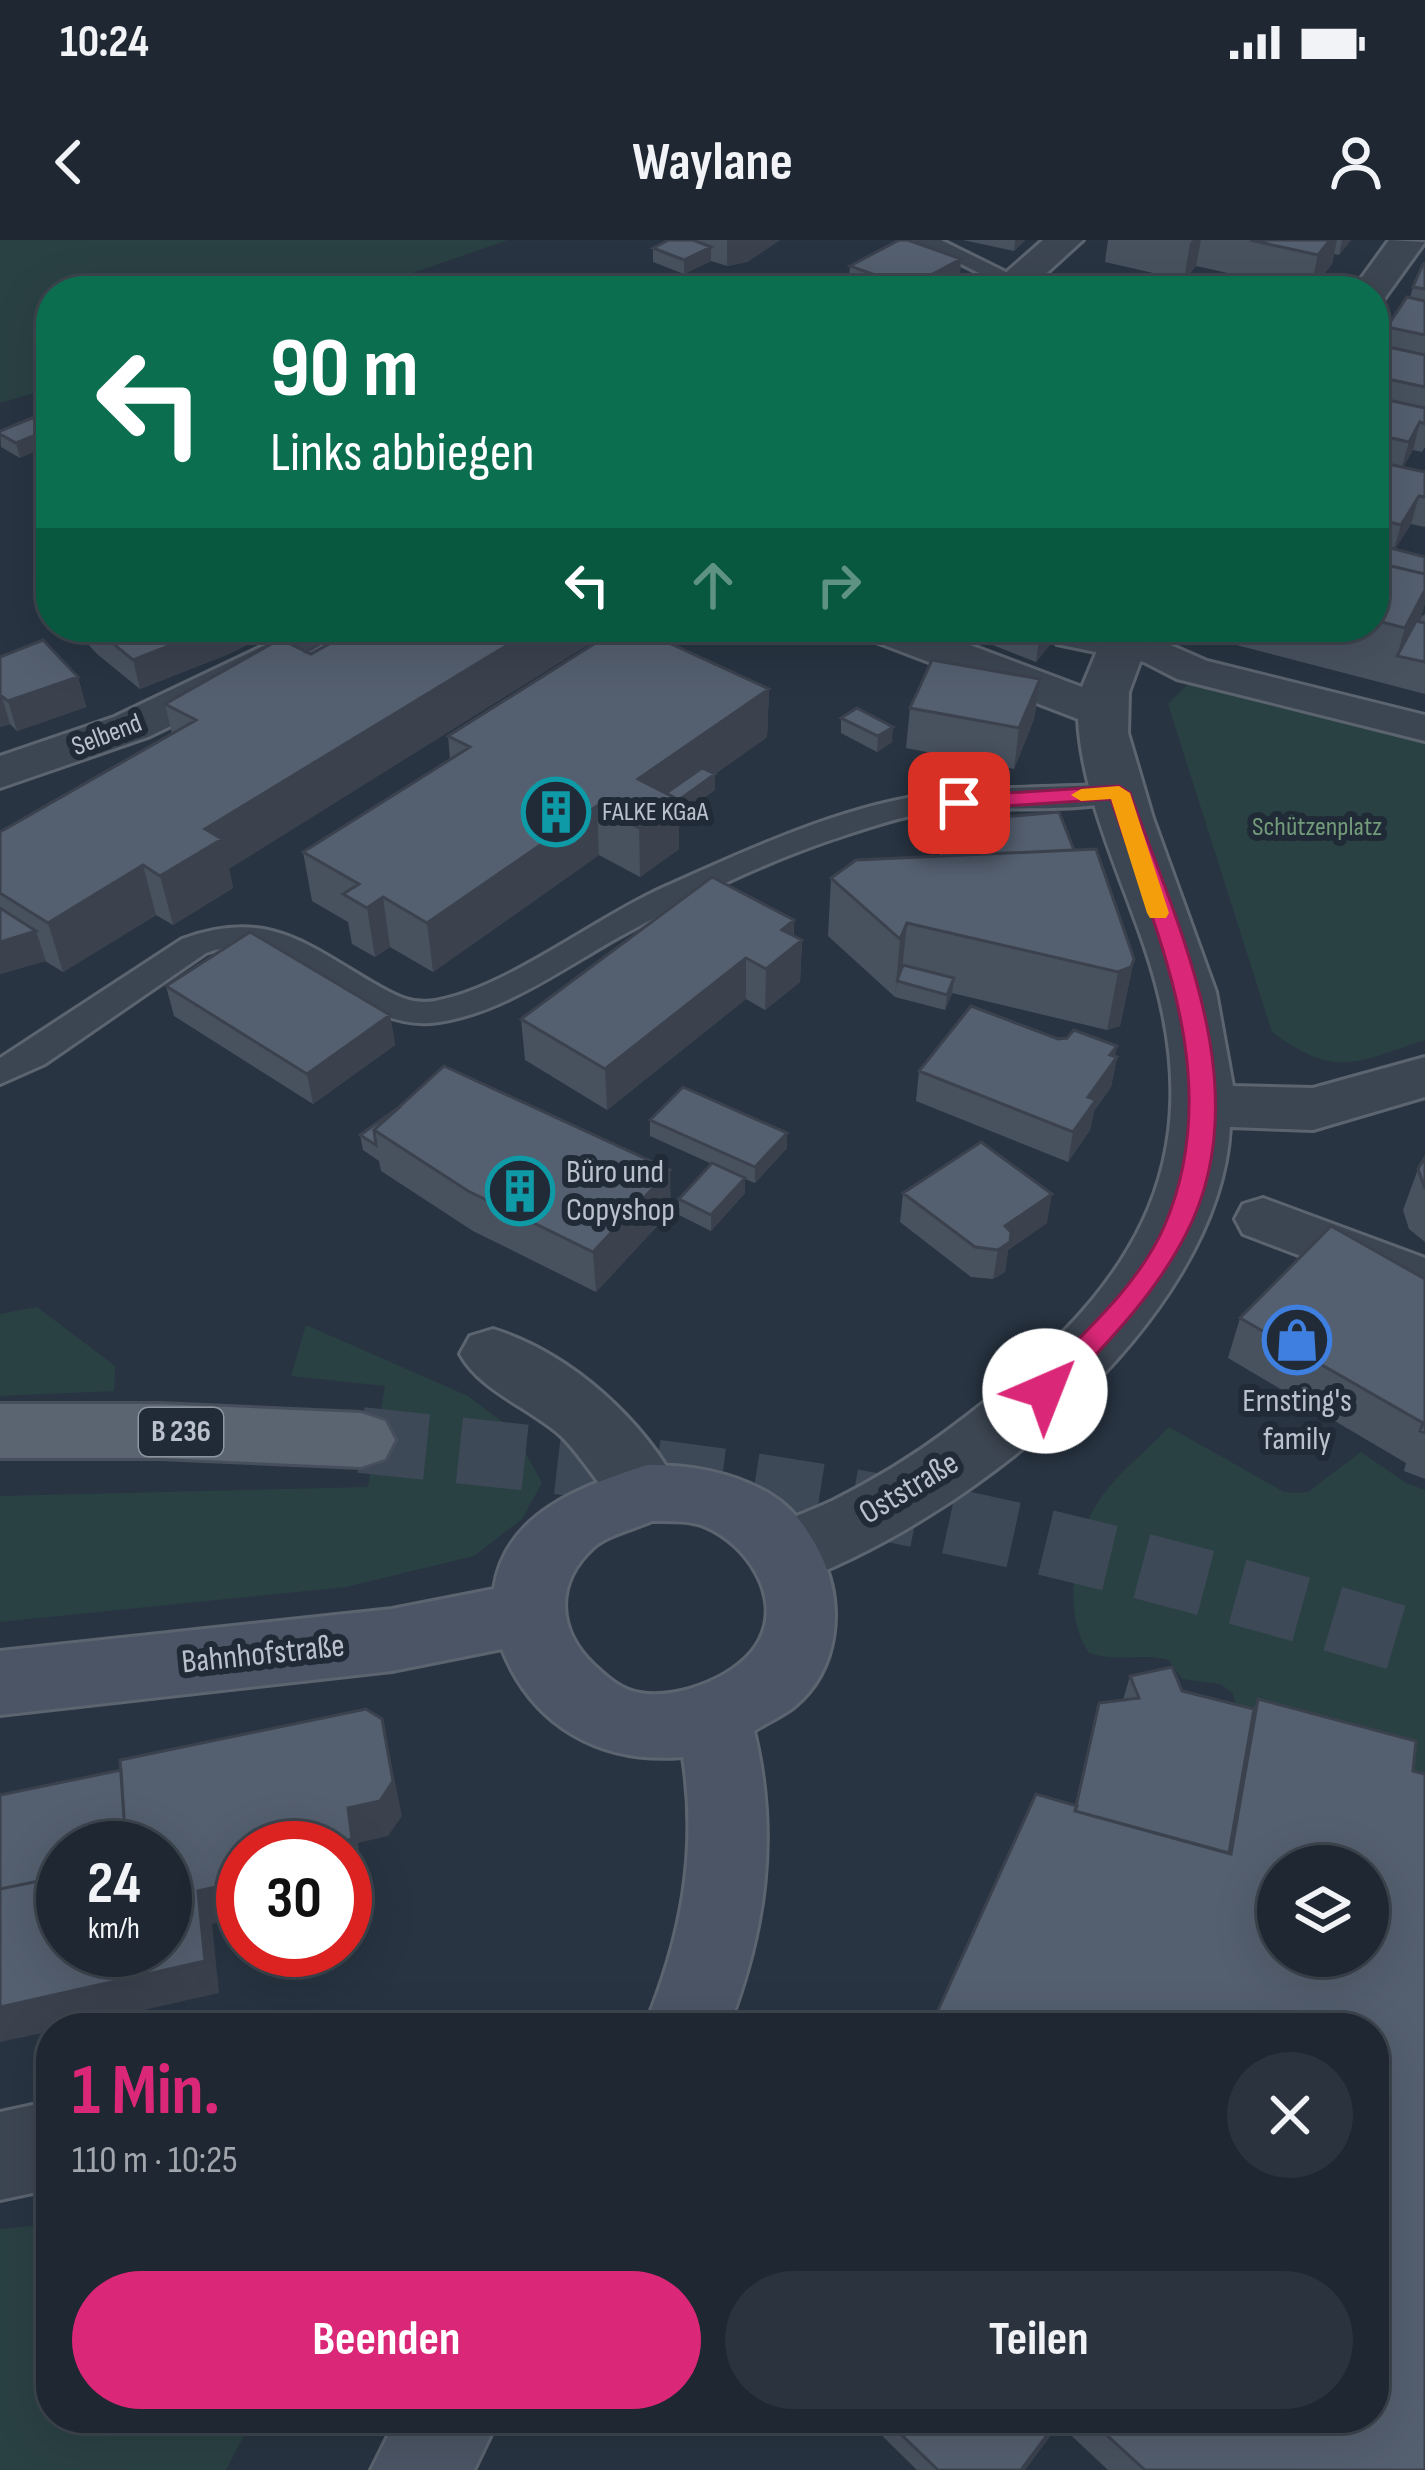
<!DOCTYPE html>
<html lang="de">
<head>
<meta charset="utf-8">
<style>
	:root { --surface:#1e2732; --page:#2b333e; --text:#f1f3f6; --muted:#a1a5ac; --line:#3c444d; --accent:#db2777 }
	body { margin:0; font-family:"Sofia Sans Condensed",sans-serif; background:var(--page); color:var(--text); height:100vh; display:flex; flex-direction:column; font-size:45px; white-space:nowrap }
	* { box-sizing:border-box; margin:0 }
	p { font-size:39px; color:var(--muted) }
	.icon { flex:none; width:66px; height:66px; fill:none; stroke:currentColor; stroke-width:2; stroke-linecap:round; stroke-linejoin:round }
	.map { position:relative; flex:1; overflow:hidden }
	.drawer { position:absolute; left:36px; top:1773px; width:1353px; height:420px; display:flex; flex-direction:column; background:var(--surface); border-radius:48px; box-shadow:0 12px 48px #0002,0 0 0 3px var(--line) }
	.drawer>* { flex:none }
	.hud { position:absolute; left:36px; top:36px; width:1353px; height:366px; border-radius:48px; box-shadow:0 12px 48px #0002,0 0 0 3px var(--line); background:#0b6e4f; color:#fff; overflow:hidden }
	.tools { position:absolute; left:1257px; top:1605px; display:grid; gap:24px }
	.tools a { display:grid; place-items:center; width:132px; height:132px; border-radius:50%; background:var(--surface); box-shadow:0 12px 48px #0002,0 0 0 3px var(--line); font-size:60px }
	.speed { position:absolute; left:36px; top:1581px; display:flex; gap:24px; font-size:60px; font-weight:700; text-align:center }
	.speed>* { display:grid; place-content:center; width:156px; height:156px; border-radius:50%; background:var(--surface); box-shadow:0 12px 48px #0002,0 0 0 3px var(--line); line-height:1 }
	.speed small { font-size:30px; font-weight:400 }
	.speed .limit { border:18px solid #d22; background:#fff; color:#111 }
	.pin { position:absolute; display:grid; place-items:center; width:102px; height:102px; color:#fff; margin:-51px; border-radius:24px; box-shadow:0 6px 18px #0006 }
	.me { position:absolute; width:132px; margin:-66px; rotate:44deg; stroke-linejoin:round; filter:drop-shadow(0 0 9px #0008) }
	.turn { display:flex; align-items:center; gap:42px; height:252px; padding:0 36px; font-size:54px }
	.turn .icon { width:156px; height:156px; stroke-width:2.5 }
	.turn b { display:block; font-size:84px; line-height:102px }
	.lanes { display:flex; align-items:center; height:114px; padding:0 36px; background:#0003; justify-content:center; gap:60px; direction:ltr }
	.lanes .off { opacity:.35 }
	.round { display:grid; place-items:center; flex:none; width:126px; height:126px; border-radius:63px; background:var(--page) }
	.overview { display:flex; align-items:center; justify-content:space-between; height:204px; padding:0 36px }
	h1 { font-size:72px; font-weight:700; line-height:90px; color:var(--accent) }
	.cta { display:flex; gap:24px; margin-top:auto; padding:24px 36px }
	.cta a { flex:1; height:138px; border-radius:72px; background:var(--accent); color:#fff; font-size:48px; font-weight:700; line-height:138px; text-align:center }
	.cta a+a { background:var(--page); color:var(--text) }
	.status { display:flex; justify-content:space-between; align-items:center; height:84px; padding:0 60px; background:var(--surface); direction:ltr }
	.status svg { height:33px; fill:currentColor }
	header { display:flex; justify-content:space-between; align-items:center; height:156px; padding:0 36px; background:var(--surface); font-size:54px; font-weight:700 }
	.map>svg:first-child { display:block }
	.green { fill:#2a4143 }
	.lines { fill:none; stroke-linecap:round; stroke-linejoin:round }
	.primary-tunnel { stroke:#3e4957; stroke-width:66; stroke-dasharray:66 33; stroke-linecap:butt }
	.service-casing { stroke:#5b646f; stroke-width:6 }
	.pedestrian-casing { stroke:#5b646f; stroke-width:6 }
	.minor-casing { stroke:#5b646f; stroke-width:6 }
	.tertiary-casing { stroke:#5b646f; stroke-width:6 }
	.secondary-casing { stroke:#5b646f; stroke-width:6 }
	.primary-casing { stroke:#464f5b; stroke-width:6 }
	.service { fill:#3c4652; fill-rule:evenodd }
	.pedestrian { fill:#3c4652; fill-rule:evenodd }
	.minor { fill:#3c4652; fill-rule:evenodd }
	.tertiary { fill:#3c4652; fill-rule:evenodd }
	.secondary { fill:#4b5565; fill-rule:evenodd }
	.primary { fill:#5b6572; fill-rule:evenodd }
	.wall { fill:#48525f }
	.shaded-wall { fill:#3b424e }
	.building { fill:#545f6f; stroke:#3b424e; stroke-width:3; fill-rule:evenodd }
	.route { fill:#db2777; stroke:#8e194d; stroke-width:3 }
	.slow { fill:#f59e0b }
	.labels { text-anchor:middle; dominant-baseline:central; stroke-width:12; stroke-linejoin:round; paint-order:stroke }
	.far-street-label { font-size:27px; fill:#bac1cc; stroke:#212b37 }
	.far-poi-label { font-size:27px; fill:#bac1cc; stroke:#212b37; text-anchor:start }
	.far-park-label { font-size:27px; fill:#729b7a; stroke:#212b37 }
	.shield { fill:#212b37; stroke:#8c949f; stroke-width:3 }
	.shield-label { font-size:30px; font-weight:bold; fill:#bac1cc }
	.poi-label { font-size:33px; fill:#bac1cc; stroke:#212b37; text-anchor:start }
	.street-label { font-size:33px; fill:#bac1cc; stroke:#212b37 }
</style>
</head>
<body>
<div class="status"><b>10:24</b><svg viewBox="0 0 49 12"><path d="M0 12V9h3v3zM5 12V6h3v6zM10 12V3h3v9zM15 12V0h3v12zM26 1h20v11H26zM47 4h2v5h-2z"/></svg></div>
<header><svg class="icon" aria-label="back" viewBox="0 0 24 24"><path d="M15 5l-7 7 7 7"/></svg>Waylane<svg class="icon" aria-label="person" viewBox="0 0 24 24"><circle cx="12" cy="8" r="4"/><path d="M4 21q1-7 8-7t8 7"/></svg></header>
<div class="map">
<svg width="1425" height="2230" viewBox="0 0 1425 2230">
	<rect width="100%" height="100%" fill="#283442"/>
	<path class="green" d="M0,0H508L361,51H51V148L0,163Z
		M1192,440L1425,500V800C1354,823 1336,839 1272,792L1168,464Z
		M37,1067L115,1126L114,1151L0,1156V1074Z
		M306,1085L468,1156L513,1190L542,1243L522,1279L474,1316L346,1347L0,1382V1256L368,1247L385,1146L291,1136Z
		M1169,1187L1284,1252L1296,1253L1308,1252L1361,1212L1406,1243L1425,1250V1541L1237,1470L1233,1453L1220,1444L1182,1439L1169,1420C1142,1413 1115,1422 1089,1413C1062,1375 1073,1300 1098,1262C1116,1234 1147,1211 1169,1187Z
		M51,1984V2178H253L226,2230H0V1989Z"/>
	<g class="lines">
		<path class="primary-tunnel" d="M361,1200C539,1219 718,1236 895,1270C1074,1305 1250,1353 1425,1406"/>
		<defs>
			<path id="service" d="M913,0H941L1028,43L1017,50L1009,48Z
				M1119,544L1130,547L1134,553L1130,559C1063,576 989,562 921,574C890,579 856,592 825,602C754,627 685,661 619,697C564,728 502,773 439,782C348,796 296,680 206,713L45,824L0,844V818L182,699C267,668 305,703 375,744C395,755 411,765 435,761C507,748 593,679 662,648C740,613 835,569 919,556C984,546 1053,548 1119,544Z"/>
			<path id="pedestrian" d="M1056,387H1096L1157,399L1207,421L1425,475V501L1177,439L1144,422L1057,404L1051,395Z
				M1263,958L1425,1018V1063L1243,994L1235,979L1243,964Z"/>
			<path id="minor" d="M1043,0H1083L1027,51H985Z
				M1389,0L1425,2L1384,59L1374,62V51H1352Z
				M303,387H363L356,397L148,497L0,548V516L114,477Z
				M856,387H922L1082,447L1107,387H1153L1129,452L1128,493L1153,578L1216,752L1233,846L1313,848L1425,817V857L1313,890L1230,887C1220,1084 961,1285 788,1345L763,1336L752,1315C756,1307 760,1297 766,1292C785,1279 811,1271 832,1261C872,1241 912,1217 948,1190C1126,1058 1222,932 1144,705C1120,634 1082,555 1078,479L863,397Z
				M493,1089C572,1114 644,1180 682,1253L672,1273C655,1278 644,1283 627,1274C613,1267 579,1212 561,1196C530,1168 480,1151 460,1114L470,1096Z"/>
			<path id="tertiary" d="M51,1861V1949L0,1960V1872Z"/>
			<path id="secondary" d="M647,1225C691,1225 735,1232 773,1256C794,1269 809,1291 820,1313C845,1363 840,1429 794,1467C782,1476 767,1483 754,1491C779,1595 766,1690 728,1788H644C681,1699 698,1613 683,1517C601,1524 533,1487 502,1409L392,1431L0,1475V1411L392,1369L494,1349C505,1272 583,1246 647,1225ZM652,1281C669,1281 690,1280 706,1287C746,1304 782,1356 760,1399C742,1436 678,1460 640,1453C621,1450 608,1438 594,1425C557,1390 554,1343 594,1307C608,1295 634,1289 652,1281Z
				M397,2178H499L474,2230H371Z"/>
			<path id="primary" d="M0,1164H160L361,1173L385,1181L395,1200L385,1219L361,1227L160,1218H0Z"/>
		</defs>
		<use href="#service" class="service-casing"/>
		<use href="#pedestrian" class="pedestrian-casing"/>
		<use href="#minor" class="minor-casing"/>
		<use href="#tertiary" class="tertiary-casing"/>
		<use href="#secondary" class="secondary-casing"/>
		<use href="#primary" class="primary-casing"/>
		<use href="#service" class="service"/>
		<use href="#pedestrian" class="pedestrian"/>
		<use href="#minor" class="minor"/>
		<use href="#tertiary" class="tertiary"/>
		<use href="#secondary" class="secondary"/>
		<use href="#primary" class="primary"/>
	</g>
	<path class="wall" d="M669,0H780L747,22L727,26L711,21L684,34L653,22V8Z
		M963,0H1025L1014,11Z
		M1108,0H1351L1339,15L1334,14L1332,24L1310,51L1196,26L1184,40L1105,22Z
		M961,19L959,45L948,51H848L850,26Z
		M1425,23V207L1422,212L1413,210L1403,227L1425,232V287L1411,284L1395,309L1425,363L1421,377L1425,374V454L1190,393L1191,387H1374V105L1382,106L1387,87L1410,58L1413,47Z
		M32,178L20,218L1,207L0,191Z
		M83,387H264L266,395L231,413L140,449L97,414L87,403Z
		M947,387H1064L1036,422Z
		M280,399L229,629L233,648L173,685L156,675L63,732L45,721L0,734V592L172,494L165,464Z
		M0,417L78,437L86,467L17,491L10,484L0,487Z
		M1040,439L1034,479L1014,529L906,508L910,468Z
		M769,449L767,497L715,534V550L679,575V609L640,637L599,615L433,732L390,707L375,717L352,704L348,682L312,661L303,612L450,519L448,496Z
		M841,478L892,502L877,512L841,493Z
		M937,583L1074,610L1134,719L1120,786L1107,790L952,753L945,770L895,757L828,696L831,638L940,616L936,599Z
		M794,680V696L802,700L800,742L765,770L746,759L607,870L525,820L521,779Z
		M166,746L390,775L395,805L313,864L174,776Z
		M1058,799L1117,817L1111,847L1094,871L1090,890L1068,922L916,861L919,831Z
		M401,866L671,971L596,1052L473,991L381,931L379,921L363,910L360,895Z
		M650,880L787,893V908L755,943L745,939V953L711,991L679,975V959L712,924L650,896Z
		M1425,917V1002L1409,989L1403,970L1418,929Z
		M903,953L1047,983L1008,1010L1005,1032L993,1039L971,1037L900,982Z
		M1425,1039V1239L1404,1231L1406,1223L1228,1118L1240,1078Z
		M1130,1436L1254,1469L1258,1459L1413,1531L1425,2230H1108L1059,2184L1025,2230H917L864,2178H1374L1075,1565L1099,1463L1123,1460Z"/>
	<path class="shaded-wall" d="M727,0H780L747,22L727,26Z
		M1015,0H1025L1014,11Z
		M1193,0H1201L1196,26L1184,40L1190,3Z
		M1321,0H1337L1332,24L1310,51Z
		M1342,0H1351L1339,15Z
		M711,7V21L684,34V20Z
		M961,19L959,45L948,51H908V47Z
		M1420,182L1413,210L1401,230L1409,202Z
		M51,189V205L20,218L16,203Z
		M1419,256L1411,284L1393,313L1401,285Z
		M1425,350V363L1418,389L1397,416L1405,388Z
		M217,387H226L231,413L140,449L133,420Z
		M249,387H264L266,395L231,413L228,397Z
		M537,387H617L229,629L233,648L173,685L160,636L205,589Z
		M1045,387H1064L1036,422L1040,393Z
		M78,437L86,467L17,491L8,461Z
		M1040,439L1034,479L1014,529L1019,488Z
		M769,449L767,497L715,534V550L679,575V609L640,637L638,539Z
		M1,454L10,484L0,487V455Z
		M893,487L892,502L877,512L878,496Z
		M597,566L599,615L433,732L427,683Z
		M143,625L156,675L63,732L48,683Z
		M383,657L390,707L375,717L367,668Z
		M794,680L793,707L802,700L800,742L765,770L766,729L782,690Z
		M907,683L901,741H897L895,757L900,699Z
		M36,691L46,721L0,734V702Z
		M746,718V759L607,870L605,829Z
		M1134,719L1120,786L1107,790L1118,732Z
		M954,738L952,754L945,770L947,755Z
		M390,775L395,805L313,864L307,834Z
		M1117,806L1114,822L1117,817L1111,847L1094,871L1090,890L1068,922L1073,892L1088,857L1110,815Z
		M787,893V908L755,943V927Z
		M670,930L671,971L596,1052L593,1012Z
		M745,938V953L711,991V975Z
		M1052,954L1047,983L1008,1010L1005,1032L993,1039L998,1010L1005,986Z
		M382,1479L402,1576L388,1596L358,1603L362,1634L345,1637V1608H314L348,1568Z
		M243,1624V1678L212,1684L219,1753L64,1788H51V1791L0,1802V1767L198,1651L231,1627Z
		M1060,2178H1062L1059,2184L1025,2230H1021Z"/>
	<path class="building" d="M669,0H693L711,7L684,20L653,8Z
		M899,0H908L961,19L908,47L850,26Z
		M1250,0H1330L1318,15Z
		M1425,23V49L1413,47L1423,24Z
		M1249,39L1305,51H1239Z
		M1038,47L1058,51H1034Z
		M1407,57L1425,61V95L1387,87Z
		M1375,104L1425,115V147L1374,136Z
		M1374,157L1425,168V184L1420,182L1409,202L1374,194Z
		M32,178L51,189L16,203L0,194V191Z
		M1374,221L1425,232V257L1419,256L1401,285L1374,278Z
		M1376,304L1425,317V334L1374,322Z
		M1374,322L1425,334V350L1405,388L1374,380Z
		M1416,381L1425,383V422L1397,416Z
		M93,387H217L133,420Z
		M226,387H249L228,397Z
		M349,387H359L311,414L306,412Z
		M359,387H537L205,589L222,599L160,636L143,625L48,683L0,653V592L196,480L165,464L280,399L311,414Z
		M621,387H634L769,449L638,539L679,560L639,588L597,566L427,683L383,657L367,668L343,654L359,644L303,612L470,507L448,496Z
		M1026,387H1045L1040,393Z
		M43,400L78,437L8,461L0,455V417Z
		M932,420L1040,439L1019,488L910,468Z
		M857,468L893,487L878,496L841,478Z
		M702,528L715,534L679,560L666,553Z
		M1059,572L1074,610L944,616L937,583Z
		M1096,609L1134,719L1131,727L1118,732L907,683L900,699L831,638L856,620Z
		M712,637L794,680L782,690L802,700L766,729L746,718L605,829L521,779Z
		M0,668L36,691L0,702Z
		M250,692L390,775L307,834L166,746Z
		M903,725L954,738L947,755L897,741Z
		M971,766L1058,799L1067,798L1074,790L1117,806L1110,815L1117,817L1088,857L1096,860L1073,892L919,831Z
		M444,826L670,930L593,1012L468,951L374,890Z
		M683,847L787,893L755,927L650,880Z
		M401,866L374,890L376,905L360,895Z
		M981,902L1052,954L1005,986L1011,992L1010,1002L998,1010L975,1007L903,953Z
		M1425,917V949L1418,929Z
		M712,923L745,938L711,975L679,959Z
		M1331,986L1425,1039V1193L1420,1191L1423,1183L1240,1078Z
		M1172,1427L1182,1451L1254,1469L1229,1613L1075,1571L1099,1463L1139,1458L1130,1436Z
		M1258,1459L1416,1501L1413,1531L1425,1534V2230H1145L1088,2178H1374V1788H930L1036,1554L1077,1566L1075,1571L1231,1614ZM1278,1626H1368V1716H1278Z
		M366,1469L382,1479L393,1541L380,1561L348,1568L352,1599L314,1608H243V1624L231,1627L234,1643L198,1651L205,1721L0,1767V1649L63,1636V1710H165V1608H126L120,1520Z
		M121,1530L126,1608H63V1636L0,1649V1555Z
		M884,2178H1060L1021,2230H938Z"/>
	<path class="route" d="M1119,546L1130,553C1178,688 1260,852 1186,994C1154,1057 1103,1107 1055,1158H1035L1031,1151L1035,1143C1080,1096 1137,1048 1164,987C1227,841 1158,698 1111,559L959,569L948,563L959,556Z"/>
	<path class="slow" d="M1119,546L1130,553L1169,673L1166,678H1150L1147,673L1111,559L1081,561L1071,555L1081,549Z"/>
	<defs>
		<symbol id="building-ring" viewBox="-11 -11 22 22"><circle r="9.5" fill="#212b37" stroke="#0f9aa8" stroke-width="1.5"/><path d="M-4-6H4V6H1V3H-1V6H-4ZM-2.5-4.3h1.7v1.8h-1.7ZM.8-4.3h1.7v1.8H.8ZM-2.5-1h1.7V.8h-1.7ZM.8-1h1.7V.8H.8Z" fill="#0f9aa8"/></symbol>
		<symbol id="shop-ring" viewBox="-11 -11 22 22"><circle r="9.5" fill="#212b37" stroke="#3f7fe0" stroke-width="1.5"/><path d="M-5-2.5h2.3a2.7 3.5 0 0 1 5.4 0H5L5.5 6h-11ZM-1.5-2.5h3a1.5 2.3 0 0 0-3 0Z" fill="#3f7fe0"/></symbol>
	</defs>
	<g fill-rule="evenodd">
		<use href="#building-ring" x="518" y="534" width="76" height="76"/>
		<use href="#building-ring" x="482" y="913" width="76" height="76"/>
		<use href="#shop-ring" x="1259" y="1062" width="76" height="76"/>
	</g>
	<g class="labels">
		<g class="far-street-label">
			<text transform="translate(107 495) rotate(-21)">Selbend</text>
		</g>
		<g class="far-poi-label">
			<text x="602" y="572">FALKE KGaA</text>
		</g>
		<g class="far-park-label">
			<text x="1317" y="587">Schützenplatz</text>
		</g>
		<rect class="shield" x="139" y="1168" width="84" height="48" rx="9"/>
		<g class="shield-label">
			<text x="181" y="1192">B 236</text>
		</g>
		<g class="poi-label">
			<text x="566" y="932">Büro und<tspan x="566" dy="38">Copyshop</tspan></text>
			<text x="1297" y="1161" text-anchor="middle">Ernsting's<tspan x="1297" dy="38">family</tspan></text>
		</g>
		<g class="street-label">
			<text transform="translate(909 1248) rotate(-31)">Oststraße</text>
			<text transform="translate(263 1414) rotate(-6)">Bahnhofstraße</text>
		</g>
	</g>
</svg>
<div class="tools">
<a><svg class="icon" aria-label="layers" viewBox="0 0 24 24"><path d="M12 4l9 5-9 5-9-5zM3 14l9 5 9-5"/></svg></a>
</div>
<div class="speed"><div>24<small>km/h</small></div><div class="limit">30</div></div>
<div class="pin" style="left:959px;top:563px;background:#d93025"><svg class="icon" aria-label="arrive" viewBox="0 0 24 24"><path d="M6 21V4h12l-3 4 3 4H6"/></svg></div>
<svg class="me" style="left:1045px;top:1151px" viewBox="-20 -20 40 40"><circle r="19" fill="#fff"/><path d="M0-13L10 11 0 6-10 11z" fill="#db2777"/></svg>
<div class="hud">
<div class="turn"><svg class="icon" aria-label="left" viewBox="0 0 24 24"><path d="M17 20v-9H6M10 6l-5 5 5 5"/></svg><div><b>90 m</b>Links abbiegen</div></div>
<div class="lanes"><svg class="icon" aria-label="left" viewBox="0 0 24 24"><path d="M17 20v-9H6M10 6l-5 5 5 5"/></svg><svg class="icon off" aria-label="ahead" viewBox="0 0 24 24"><path d="M12 20V5M6 11l6-6 6 6"/></svg><svg class="icon off" aria-label="right" viewBox="0 0 24 24"><path d="M7 20v-9h11M14 6l5 5-5 5"/></svg></div>
</div>
<section class="drawer">
<div class="overview"><div><h1>1 Min.</h1><p>110 m · 10:25</p></div><a class="round"><svg class="icon" aria-label="close" viewBox="0 0 24 24"><path d="M6 6l12 12M18 6L6 18"/></svg></a></div>
<div class="cta"><a>Beenden</a><a>Teilen</a></div>
</section>
</div>
</body>
</html>
